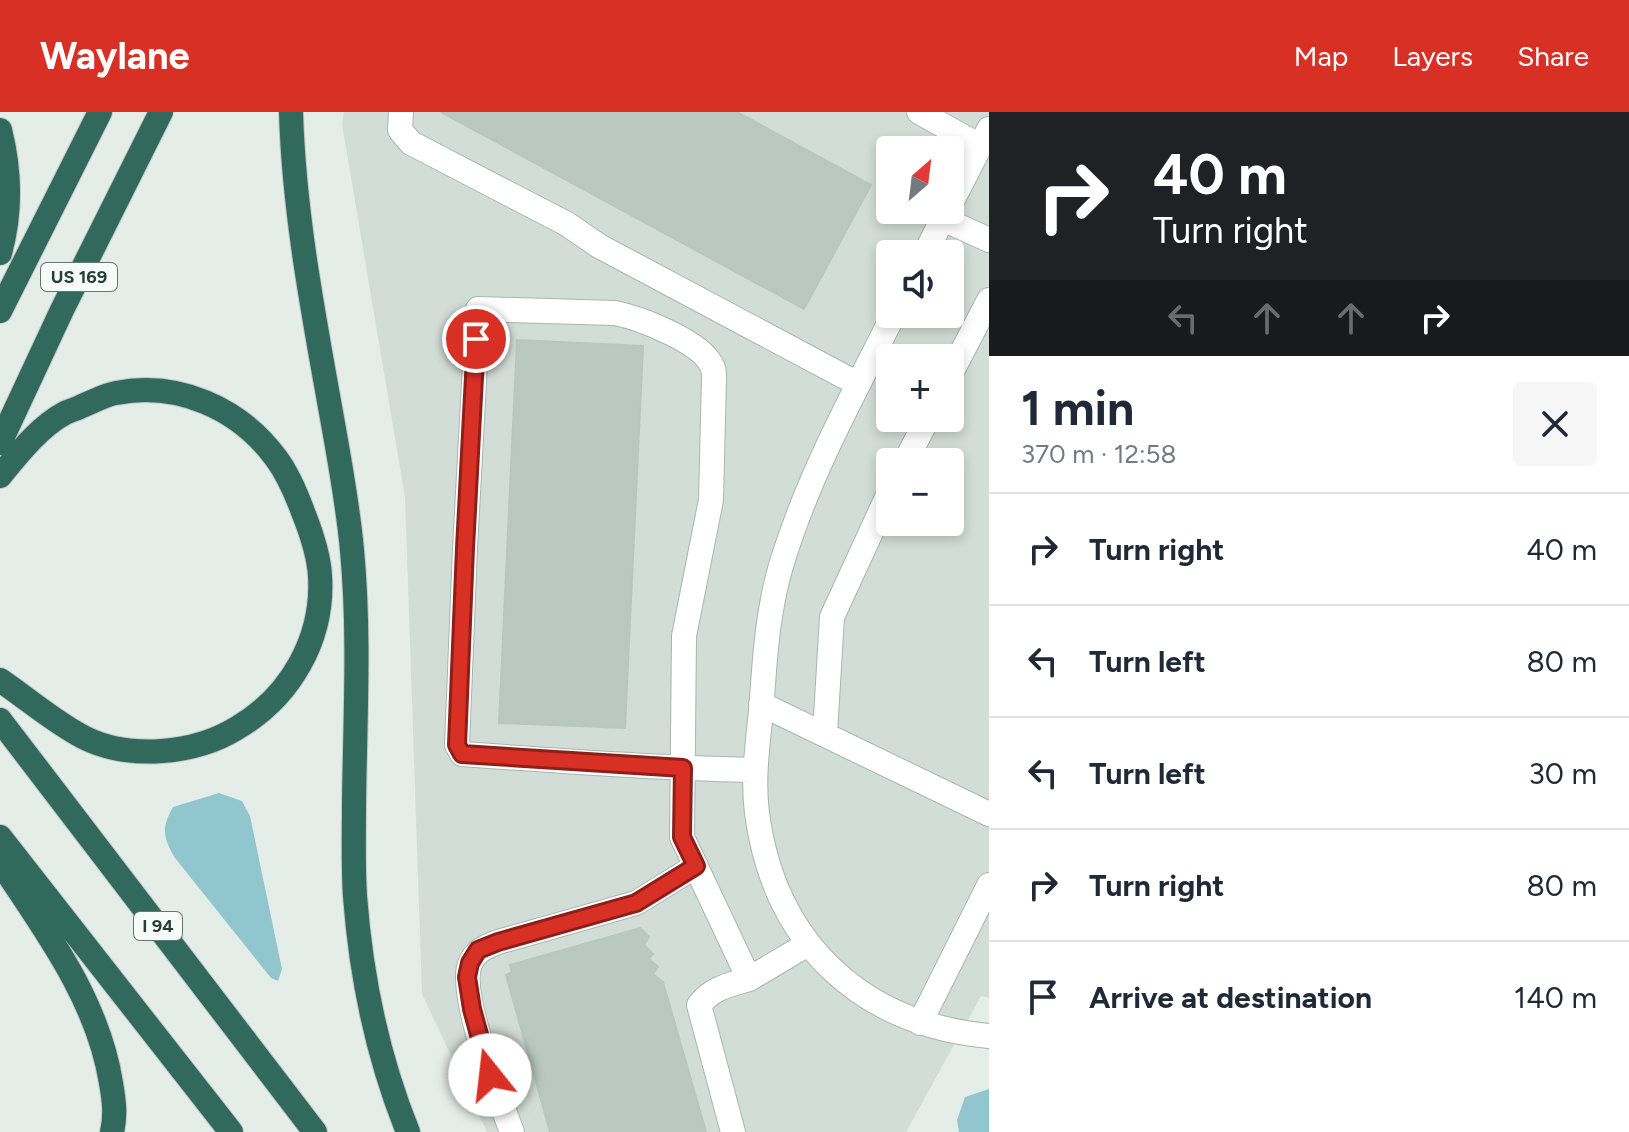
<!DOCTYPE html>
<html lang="en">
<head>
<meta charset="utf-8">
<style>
	:root { --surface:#fff; --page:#f6f6f7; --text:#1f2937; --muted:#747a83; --line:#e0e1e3; --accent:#d93025 }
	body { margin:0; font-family:Figtree,sans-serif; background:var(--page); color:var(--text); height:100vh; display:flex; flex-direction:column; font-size:30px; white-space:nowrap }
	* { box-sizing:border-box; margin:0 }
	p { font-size:26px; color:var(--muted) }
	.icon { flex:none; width:44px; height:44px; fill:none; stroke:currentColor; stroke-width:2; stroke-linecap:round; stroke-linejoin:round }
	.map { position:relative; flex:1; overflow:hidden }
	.panel { display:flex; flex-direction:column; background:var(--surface); width:640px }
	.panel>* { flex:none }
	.hud { background:#202124; color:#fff; overflow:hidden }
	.needle { width:52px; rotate:28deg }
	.buttons { position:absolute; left:876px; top:24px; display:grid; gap:16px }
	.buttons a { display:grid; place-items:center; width:88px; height:88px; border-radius:8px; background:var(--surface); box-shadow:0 4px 12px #0003; font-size:40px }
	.pin { position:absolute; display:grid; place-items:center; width:68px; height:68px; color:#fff; margin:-34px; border:4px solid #fff; border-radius:50%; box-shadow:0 2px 8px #0007 }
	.me { position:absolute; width:88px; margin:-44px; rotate:344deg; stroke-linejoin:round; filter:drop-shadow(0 0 6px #0008) }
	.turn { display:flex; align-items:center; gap:28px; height:168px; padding:0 32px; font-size:36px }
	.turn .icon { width:104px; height:104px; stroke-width:2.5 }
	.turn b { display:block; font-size:56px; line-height:68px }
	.lanes { display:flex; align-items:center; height:76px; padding:0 32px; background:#0003; justify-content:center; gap:40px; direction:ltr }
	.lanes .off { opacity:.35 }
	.round { display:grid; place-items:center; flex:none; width:84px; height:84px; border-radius:8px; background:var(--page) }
	.summary { display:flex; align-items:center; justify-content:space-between; height:136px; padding:0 32px }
	h1 { font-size:48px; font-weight:700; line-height:60px }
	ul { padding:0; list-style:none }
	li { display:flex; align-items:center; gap:24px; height:112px; padding:0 32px; border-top:2px solid var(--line) }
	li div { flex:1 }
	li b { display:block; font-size:30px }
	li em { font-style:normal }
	header { display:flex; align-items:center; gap:48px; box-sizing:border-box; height:112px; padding:0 40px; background:var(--accent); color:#fff }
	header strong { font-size:38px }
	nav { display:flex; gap:44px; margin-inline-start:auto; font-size:28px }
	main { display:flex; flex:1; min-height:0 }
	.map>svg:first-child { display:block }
	.built { fill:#d3ddd8; fill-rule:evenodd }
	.water { fill:#91c6cf }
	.building { fill:#bac8c2; stroke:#b8c7c0; stroke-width:2 }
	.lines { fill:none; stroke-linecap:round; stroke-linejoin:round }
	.minor-casing { stroke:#a8b5b0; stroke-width:26 }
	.highway-casing { stroke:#c2c9c7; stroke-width:26 }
	.minor { stroke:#fff; stroke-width:24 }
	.highway { stroke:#32695d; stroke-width:24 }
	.route-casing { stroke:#8d1f18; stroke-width:20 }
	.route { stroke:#d93025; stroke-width:14 }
	.labels { text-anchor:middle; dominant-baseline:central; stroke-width:6; stroke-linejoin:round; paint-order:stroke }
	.shield { fill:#f6faf8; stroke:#647671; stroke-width:2 }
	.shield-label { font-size:18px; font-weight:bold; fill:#253e37 }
</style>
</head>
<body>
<header>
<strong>Waylane</strong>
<nav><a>Map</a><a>Layers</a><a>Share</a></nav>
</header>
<main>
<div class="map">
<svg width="989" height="1020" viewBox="0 0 989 1020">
	<rect width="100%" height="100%" fill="#e5ede9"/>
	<path class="built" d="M344,0H989V886L981,884L906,1020H487L422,882L405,385L342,12ZM890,38H950V98H890ZM890,142H950V202H890ZM890,246H950V306H890ZM890,350H950V410H890Z"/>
	<path class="water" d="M219,681L242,689L250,704L282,857L278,869L271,866L175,746C163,725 161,716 173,695Z
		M989,977V1020H959L957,1008L965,985Z"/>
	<path class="building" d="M441,0H737L871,73L804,197Z
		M517,228L643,234L625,616L499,611Z
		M640,816L649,825L644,833L653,842L649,847L658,855L653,862L663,870L706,1020H550L506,863L512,860L510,853Z"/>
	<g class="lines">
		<defs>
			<path id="minor" d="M401,0L400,18L411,31L567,112L599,134L858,272
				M919,0L980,34
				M950,93L989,17
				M943,107L989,128
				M925,142L947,98
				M894,202C854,281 811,359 784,444C769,489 765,540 762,587C759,625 752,663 757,701C774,830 860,912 989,924
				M950,263L989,188
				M905,350L928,306
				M761,592L989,702
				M825,621L832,505L890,379
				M755,658C657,656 560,649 462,642L457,633L465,436L478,197L615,201C640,206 699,229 711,252C714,257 714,260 714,265L711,388L684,524L682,725L749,867L808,832
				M920,911L989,773
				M512,1020C500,988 458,882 470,852C475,839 485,835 498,830L636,791L696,754
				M733,1020L699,893C712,876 729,873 749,867"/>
			<path id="highway" d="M291,0C294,103 314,205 332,306C340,350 348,394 352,438C360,523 355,608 354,693C354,723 353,754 355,784C361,864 378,946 408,1020
				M0,18C10,58 11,101 0,141
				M0,199L100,0
				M0,331L62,198L161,0
				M0,364C19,341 39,315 65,301C71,298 77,297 82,294C93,290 104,283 116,281C178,269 239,296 276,346C288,362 296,381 303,400C311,420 319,443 320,464C324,527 290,585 237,616C195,642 130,648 85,626C55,611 28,587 0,568
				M0,608L315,1020
				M0,725L231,1020
				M0,750C45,818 98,888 111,971C114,988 116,1003 112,1020"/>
		</defs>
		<use href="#minor" class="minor-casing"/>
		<use href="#highway" class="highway-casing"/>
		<use href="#minor" class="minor"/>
		<use href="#highway" class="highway"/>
	</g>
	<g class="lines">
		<defs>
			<path id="route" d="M476,227L465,436L457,633L462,642L683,656L682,725L696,754L636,791L498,830L478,838L470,851L467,865L472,897L490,963"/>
		</defs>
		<use href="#route" class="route-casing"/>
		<use href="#route" class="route"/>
	</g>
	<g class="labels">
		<g class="shield">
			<rect x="41" y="151" width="76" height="28" rx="6"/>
			<rect x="134" y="800" width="48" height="28" rx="6"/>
		</g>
		<g class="shield-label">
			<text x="79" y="165">US 169</text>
			<text x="158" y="814">I 94</text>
		</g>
	</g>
</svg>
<div class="buttons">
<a><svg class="needle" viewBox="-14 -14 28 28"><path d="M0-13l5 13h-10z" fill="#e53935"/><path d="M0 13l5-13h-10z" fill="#747a83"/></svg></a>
<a><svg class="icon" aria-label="sound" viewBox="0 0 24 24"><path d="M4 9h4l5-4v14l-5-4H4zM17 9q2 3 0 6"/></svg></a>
<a>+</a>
<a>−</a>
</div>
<div class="pin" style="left:476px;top:227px;background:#d93025"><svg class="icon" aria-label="arrive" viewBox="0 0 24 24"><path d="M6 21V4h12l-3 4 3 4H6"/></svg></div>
<svg class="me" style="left:490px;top:963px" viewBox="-20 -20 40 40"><circle r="19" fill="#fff"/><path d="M0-13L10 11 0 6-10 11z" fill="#d93025"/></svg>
</div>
<section class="panel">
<div class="hud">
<div class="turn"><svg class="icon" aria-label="right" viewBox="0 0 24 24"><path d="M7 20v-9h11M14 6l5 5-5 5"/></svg><div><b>40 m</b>Turn right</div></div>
<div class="lanes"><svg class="icon off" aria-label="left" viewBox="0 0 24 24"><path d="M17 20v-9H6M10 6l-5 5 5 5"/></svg><svg class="icon off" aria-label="ahead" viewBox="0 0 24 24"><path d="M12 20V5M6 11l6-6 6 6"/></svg><svg class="icon off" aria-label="ahead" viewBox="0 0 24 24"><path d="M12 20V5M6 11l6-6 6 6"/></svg><svg class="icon" aria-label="right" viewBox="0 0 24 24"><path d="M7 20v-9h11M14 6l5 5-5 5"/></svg></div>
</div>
<div class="summary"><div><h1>1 min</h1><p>370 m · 12:58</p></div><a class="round"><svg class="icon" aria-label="close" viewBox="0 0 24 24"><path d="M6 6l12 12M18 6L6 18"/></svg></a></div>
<ul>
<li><svg class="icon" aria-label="right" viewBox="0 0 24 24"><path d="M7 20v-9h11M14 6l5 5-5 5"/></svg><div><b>Turn right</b></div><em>40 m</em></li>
<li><svg class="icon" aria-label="left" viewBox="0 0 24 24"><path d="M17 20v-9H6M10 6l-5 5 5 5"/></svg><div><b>Turn left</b></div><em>80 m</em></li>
<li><svg class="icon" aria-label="left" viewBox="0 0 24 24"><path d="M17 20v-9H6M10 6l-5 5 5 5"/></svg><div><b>Turn left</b></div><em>30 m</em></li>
<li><svg class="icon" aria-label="right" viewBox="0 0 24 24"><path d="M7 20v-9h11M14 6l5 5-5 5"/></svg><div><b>Turn right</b></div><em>80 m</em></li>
<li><svg class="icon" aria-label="arrive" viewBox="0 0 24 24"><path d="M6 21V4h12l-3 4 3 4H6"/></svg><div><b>Arrive at destination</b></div><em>140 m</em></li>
</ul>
</section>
</main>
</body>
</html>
